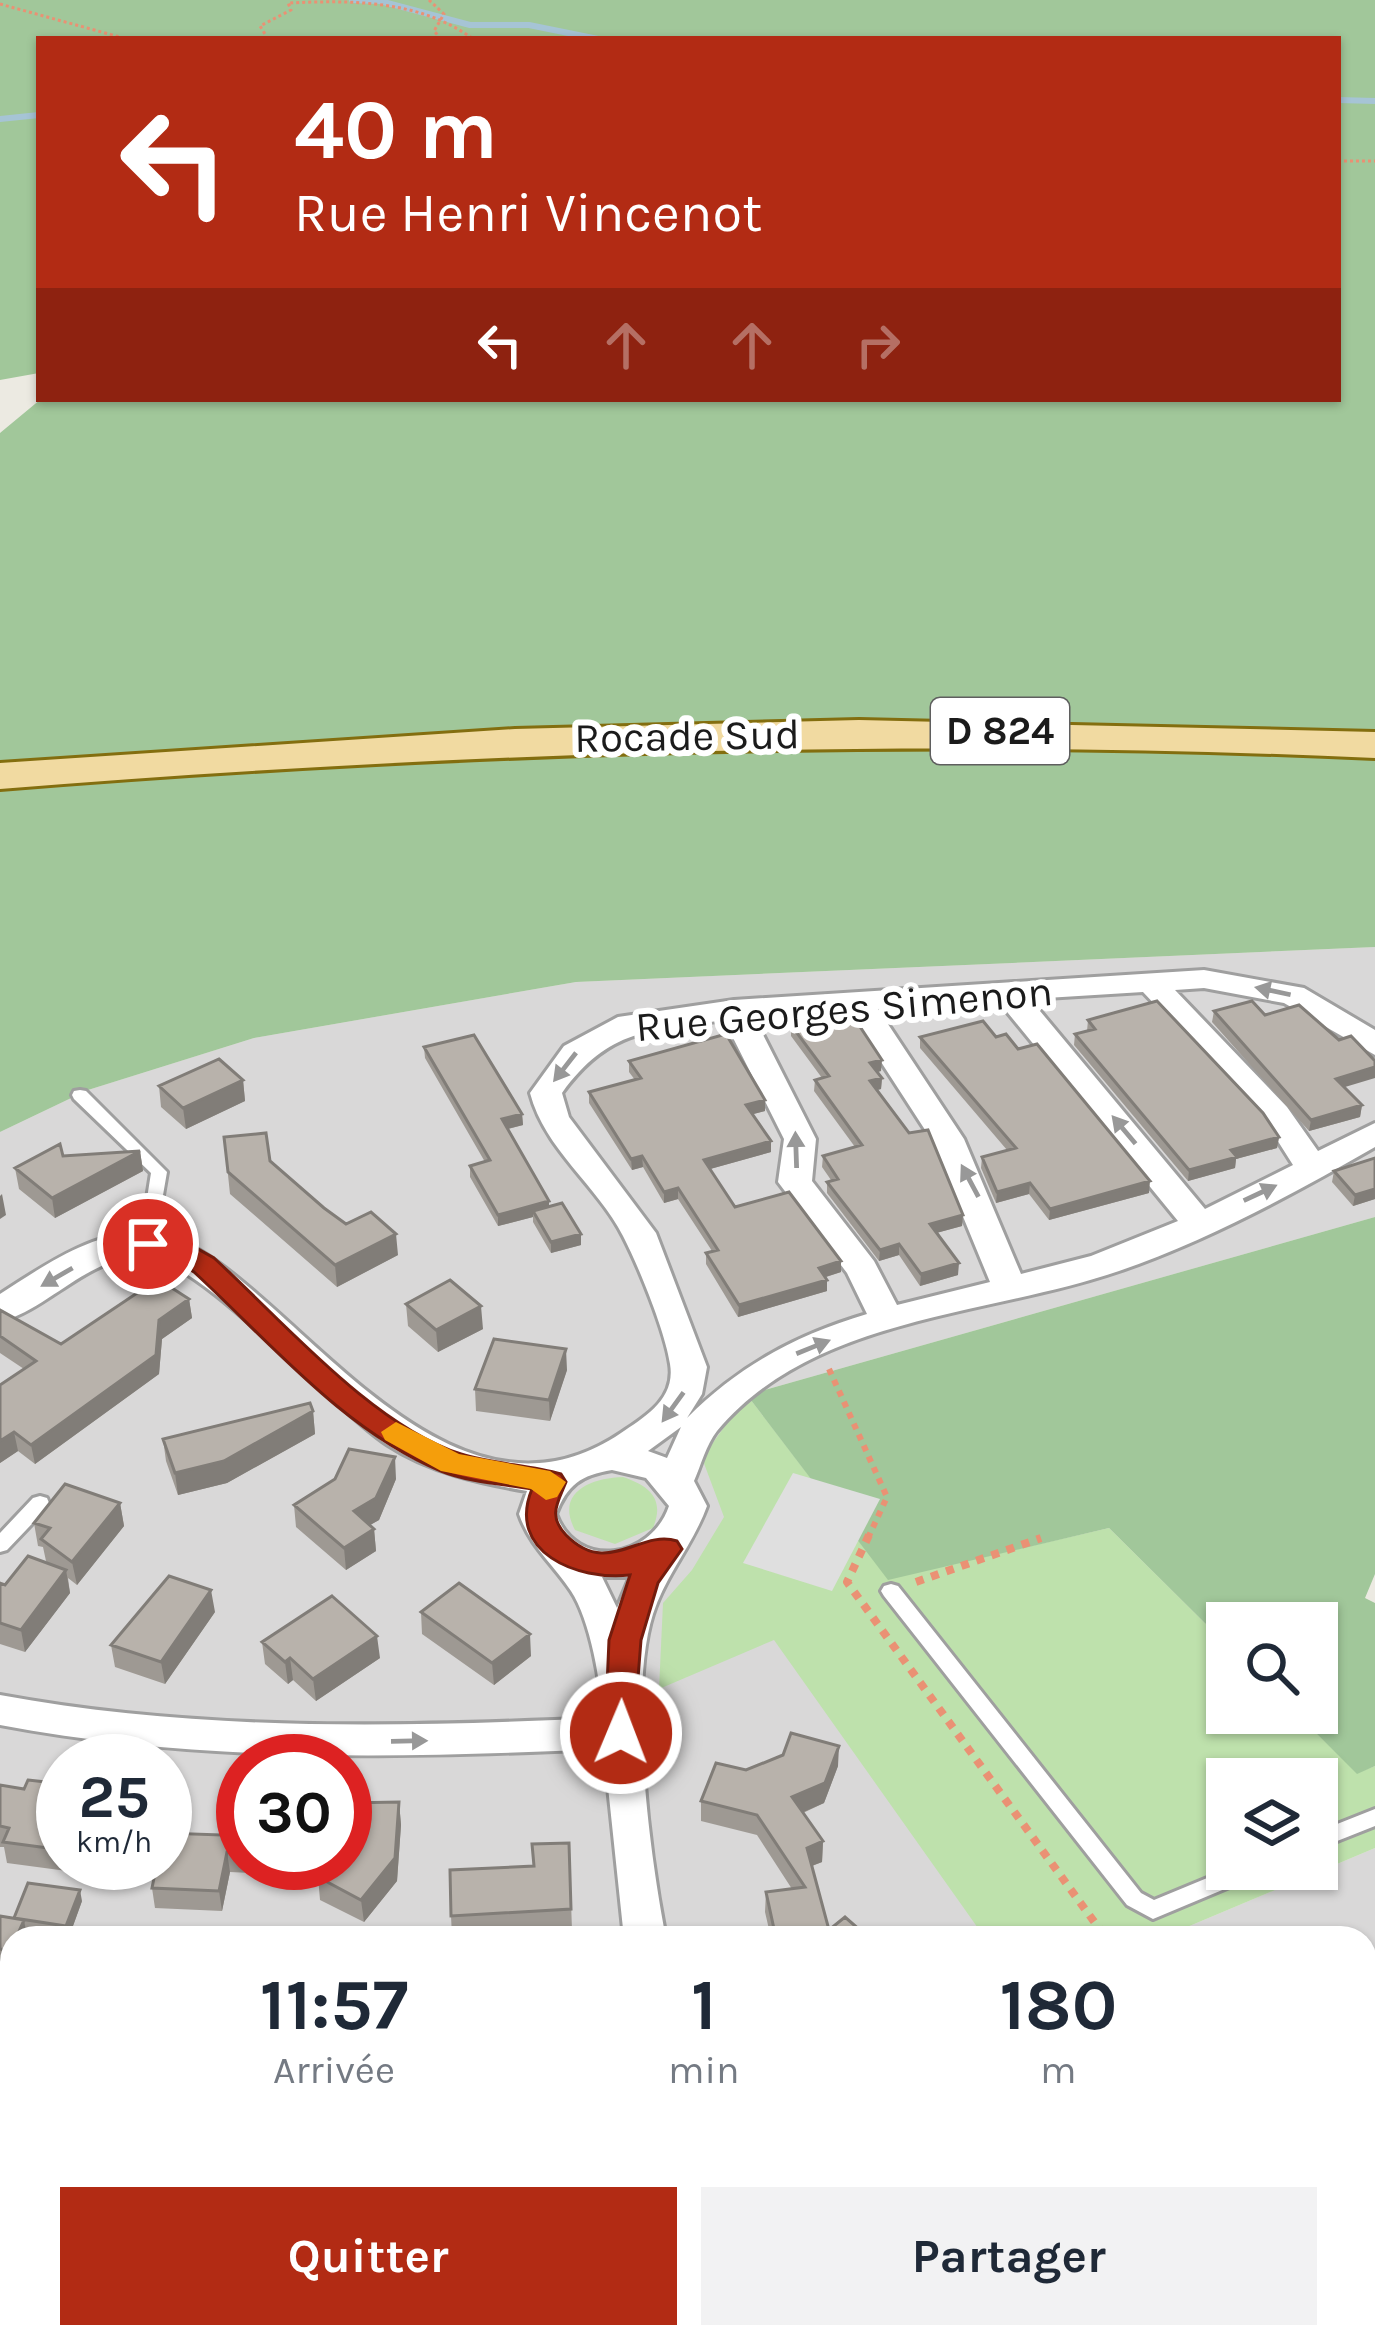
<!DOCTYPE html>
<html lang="fr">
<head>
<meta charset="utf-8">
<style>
	:root { --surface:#fff; --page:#f2f2f3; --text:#1f2937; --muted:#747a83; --accent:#b22b14 }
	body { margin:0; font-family:Karla,sans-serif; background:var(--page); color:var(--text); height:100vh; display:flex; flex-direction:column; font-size:45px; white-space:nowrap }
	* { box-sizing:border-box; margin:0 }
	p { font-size:39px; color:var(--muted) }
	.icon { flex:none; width:66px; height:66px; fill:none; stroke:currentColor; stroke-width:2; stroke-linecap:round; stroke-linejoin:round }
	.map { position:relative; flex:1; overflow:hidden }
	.details { position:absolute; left:0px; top:1926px; width:1377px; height:423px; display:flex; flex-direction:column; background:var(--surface); border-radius:36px 36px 0 0; box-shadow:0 3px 9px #0004 }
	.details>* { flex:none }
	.hud { position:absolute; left:36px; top:36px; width:1305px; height:366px; border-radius:0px; box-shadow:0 3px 9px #0004; background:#b22b14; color:#fff; overflow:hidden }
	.fabs { position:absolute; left:1206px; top:1602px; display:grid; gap:24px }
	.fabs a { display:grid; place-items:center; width:132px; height:132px; border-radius:0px; background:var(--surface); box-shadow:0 3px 9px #0004; font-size:60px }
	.speed { position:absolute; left:36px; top:1734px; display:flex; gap:24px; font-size:60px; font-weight:700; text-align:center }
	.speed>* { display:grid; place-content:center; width:156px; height:156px; border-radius:50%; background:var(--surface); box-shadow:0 3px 9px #0004; line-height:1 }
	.speed small { font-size:30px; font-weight:400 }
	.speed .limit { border:18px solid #d22; background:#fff; color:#111 }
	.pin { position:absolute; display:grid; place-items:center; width:102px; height:102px; color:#fff; margin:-51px; border:6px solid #fff; border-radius:50%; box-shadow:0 3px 12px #0007 }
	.me { position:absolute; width:132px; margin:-66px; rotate:1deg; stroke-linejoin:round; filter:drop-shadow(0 0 9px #0008) }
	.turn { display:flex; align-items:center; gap:42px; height:252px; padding:0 60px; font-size:54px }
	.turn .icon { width:156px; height:156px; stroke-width:2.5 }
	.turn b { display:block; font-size:84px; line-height:102px }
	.lanes { display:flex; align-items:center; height:114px; padding:0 60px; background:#0003; justify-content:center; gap:60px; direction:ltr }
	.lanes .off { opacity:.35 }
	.eta { display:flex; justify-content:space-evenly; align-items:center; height:204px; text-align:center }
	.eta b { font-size:72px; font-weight:700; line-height:84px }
	.primary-button { display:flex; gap:24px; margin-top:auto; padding:24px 60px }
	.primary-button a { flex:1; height:138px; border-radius:0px; background:var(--accent); color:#fff; font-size:48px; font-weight:700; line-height:138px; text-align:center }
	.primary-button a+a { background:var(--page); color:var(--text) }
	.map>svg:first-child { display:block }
	.residential { fill:#d9d8d8; fill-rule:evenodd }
	.grass { fill:#bee1ac; fill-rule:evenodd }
	.forest { fill:#a1c79a }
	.parking { fill:#dfdfdf }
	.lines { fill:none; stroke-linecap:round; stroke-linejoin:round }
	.stream { stroke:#a6c4d5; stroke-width:6 }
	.lane-casing { stroke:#9f9f9f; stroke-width:6 }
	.street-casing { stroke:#9f9f9f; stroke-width:6 }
	.primary-casing { stroke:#836e0f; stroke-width:6 }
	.path-far2 { stroke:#ea9174; stroke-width:3; stroke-dasharray:3 3; stroke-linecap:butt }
	.path-far1 { stroke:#ea9174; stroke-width:6; stroke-dasharray:6 6; stroke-linecap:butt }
	.path { stroke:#ea9174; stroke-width:8; stroke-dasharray:8 8; stroke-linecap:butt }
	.lane { fill:#fff; fill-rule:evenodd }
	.street { fill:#fff; fill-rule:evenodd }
	.primary { fill:#f1daa1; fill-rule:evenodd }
	.wall { fill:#9e9993 }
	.shaded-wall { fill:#817d78 }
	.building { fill:#b8b2ab; stroke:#817d78; stroke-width:3 }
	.oneway { fill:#989898 }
	.route { fill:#b22b14; stroke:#741c0d; stroke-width:3 }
	.slow { fill:#f59e0b }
	.labels { text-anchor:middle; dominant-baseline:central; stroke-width:12; stroke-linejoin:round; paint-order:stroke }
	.shield { fill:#fff; stroke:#5f5f5f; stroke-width:3 }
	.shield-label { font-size:39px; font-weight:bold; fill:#1b1b1b }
	.street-label { font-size:42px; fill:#1b1b1b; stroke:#fff }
</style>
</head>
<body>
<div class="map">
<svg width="1375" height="2348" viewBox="0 0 1375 2348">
	<rect width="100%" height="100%" fill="#eceae2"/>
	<path class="residential" d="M1375,947V1217L747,1395L1161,1938H12V2337H1365V1938H1161L1375,1848V2348H0V1132L88,1090L254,1038L576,982ZM63,1761H165V1863H63ZM243,1761H345V1863H243Z"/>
	<path class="grass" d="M747,1395L888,1579L1109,1528L1227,1645V1713H1296L1357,1773L1375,1766V1848L1161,1938H985L774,1640L659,1689L663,1603L692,1570L724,1517L702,1458ZM1227,1779H1317V1869H1227Z
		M623,1477C650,1486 665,1499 653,1528L615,1544L575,1530C555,1493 590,1478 623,1477Z"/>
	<path class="forest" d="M0,0H1375V947L576,982L254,1038L88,1090L0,1132V433L41,399H1338V39H39V373L0,380Z
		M1375,1217V1574L1365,1598L1375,1603V1766L1357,1774L1296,1713H1317V1623H1227V1645L1109,1528L888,1580L747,1395Z"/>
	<path class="parking" d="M793,1473L880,1499L832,1591L743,1563Z"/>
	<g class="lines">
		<path class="stream" d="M352,0L380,1L470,25H529L598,39
			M1338,100L1375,101
			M0,119L39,115"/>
		<defs>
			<path id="lane" d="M80,1090L86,1091L167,1172L154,1247L148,1249L140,1243L151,1173L74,1099L72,1095L74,1091Z
				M40,1496L47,1498L49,1503L47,1508L7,1550L0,1552V1533L33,1498Z
				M891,1584L898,1586L1141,1893L1154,1900L1229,1869H1261L1258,1875L1153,1919L1127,1905L884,1596L881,1591L884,1586Z
				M1375,1809V1826L1317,1849V1832Z"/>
			<path id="street" d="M1204,970L1304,988L1375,1030V1055L1284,1003L1204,988L1175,990L1287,1107L1318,1151L1375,1123V1147C1293,1194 1209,1240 1119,1271C988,1316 813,1316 717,1431C706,1445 701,1465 694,1481L707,1506C693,1545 666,1574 653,1614C628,1692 650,1856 666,1938H624L604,1749C400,1758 201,1763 0,1725V1695C200,1732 399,1727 602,1718C602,1686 590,1619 571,1591C553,1564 530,1546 519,1514L527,1491C480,1483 429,1472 388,1445C334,1410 195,1253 141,1256C85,1259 50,1308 0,1322V1294C42,1267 97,1228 149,1233C191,1237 228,1269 258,1295C358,1381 482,1527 621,1433C645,1417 676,1399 670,1364C665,1331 639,1267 623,1236C597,1185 545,1150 530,1093L564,1046L618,1017L734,1000ZM1143,992L1265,1121L1293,1165L1205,1209L1030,999ZM999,1001V1002L1178,1221L1091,1256L1021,1274L964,1139L878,1009ZM848,1011L931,1139L990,1282L897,1305L874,1261L812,1181L816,1139L754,1017ZM724,1020L784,1139L778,1182L847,1273L867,1314C796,1335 739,1366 687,1418L702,1394L707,1367L656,1233L569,1117L562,1093C609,1028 650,1031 724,1020ZM681,1427L667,1458L648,1451ZM612,1470L646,1478L669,1506C651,1559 577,1571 556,1514C567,1485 581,1475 612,1470ZM602,1577H630L617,1608Z
				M0,2124L12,2125V2165L0,2164Z
				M1375,2316V2348H1155L1150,2337H1365V2317Z
				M637,2337H685L686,2348H638Z"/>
			<path id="primary" d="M859,720L1375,732V758C915,737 459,752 0,789V763L515,729Z"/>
		</defs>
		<use href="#lane" class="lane-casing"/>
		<use href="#street" class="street-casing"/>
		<use href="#primary" class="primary-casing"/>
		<path class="path-far2" d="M429,0L444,14L434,31L441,39
			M0,4L127,39
			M268,39L260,26L291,10L288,3C352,0 420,0 473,39
			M1338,161H1375"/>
		<path class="path-far1" d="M829,1369L887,1497L868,1538"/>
		<path class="path" d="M869,1535L847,1582L1106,1938
			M916,1582L1041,1538"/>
		<use href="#lane" class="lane"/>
		<use href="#street" class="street"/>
		<use href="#primary" class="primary"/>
	</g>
	<path class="wall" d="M1214,1011L1265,1015L1344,1087L1362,1105L1360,1117L1309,1131L1212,1022Z
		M1088,1020L1279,1137L1277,1148L1236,1159L1235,1168L1188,1181L1074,1045L1075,1034L1087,1031Z
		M791,1025L881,1071L877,1072L882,1078L881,1089L877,1090L963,1215L962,1226L936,1233L958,1275L920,1286L899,1255L879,1261L827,1193V1182L831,1180L822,1167L823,1156L855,1147L814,1091L815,1080L822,1078L791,1036Z
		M920,1037H996L1018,1049L1149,1193L1049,1220L1029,1194L996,1203L981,1168L982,1157L1007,1150L920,1048Z
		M424,1047L522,1114L523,1125L508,1129L549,1207L581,1234V1245L551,1253L533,1222V1217L498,1226L470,1177V1166L485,1162L425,1058Z
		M629,1061L765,1111L753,1114L771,1141V1152L710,1169L735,1207L841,1261V1272L826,1277L827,1280V1291L738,1317L706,1264V1253L712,1251L678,1199L664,1203L643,1167L632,1170L589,1103V1092L635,1080L629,1072Z
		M243,1080L245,1101L186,1129L161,1107L159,1086Z
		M224,1137L270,1161L324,1208L346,1224L398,1255L337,1287L230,1194Z
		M140,1151L143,1171L55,1218L19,1189L15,1168L63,1156Z
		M1375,1158V1199L1353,1206L1332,1182L1334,1171Z
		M189,1299L192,1318L162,1339L159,1374L35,1464L18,1451L0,1463L24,1369L0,1353V1310L61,1344Z
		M406,1304L483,1329L438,1352L408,1326Z
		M567,1370L550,1421L476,1411L475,1389Z
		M313,1411L315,1434L227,1483L178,1495L166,1461L163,1439Z
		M396,1479L379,1520L370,1525L374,1529L376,1551L346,1570L296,1527L294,1505Z
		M120,1503L124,1526L77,1585L68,1578L70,1593L25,1652L0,1644V1583L5,1585L48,1563L46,1561L43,1547L38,1546L34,1523Z
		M215,1612L165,1684L115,1667L111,1645Z
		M421,1612L531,1656L494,1685L422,1634Z
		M262,1642L380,1658L316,1701L293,1680L288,1684L265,1664Z
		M838,1766L824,1803L803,1813L823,1841L822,1862L812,1866L829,1930L869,1938H771L765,1912L766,1892L792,1889L757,1835L701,1821V1801L746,1770Z
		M0,1785L63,1793V1863H70L67,1871L7,1863L4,1847H0Z
		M399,1802L401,1825L397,1881L364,1922L320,1900L318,1877Z
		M243,1809V1863H253L251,1873L230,1872L222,1911L155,1908L152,1888L221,1835Z
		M569,1843L572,1930L452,1936L451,1916Z
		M82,1901L69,1937L26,1931L12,1938V1962L0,1961V1916L14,1918Z"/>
	<path class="shaded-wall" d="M882,1060L881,1071L870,1074V1063Z
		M1375,1067V1078L1335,1090L1336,1079Z
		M882,1078L881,1089L869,1092L870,1081Z
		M243,1080L245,1101L186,1129L183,1108Z
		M765,1100V1111L746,1116V1105Z
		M1362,1105L1360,1117L1309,1131L1311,1120Z
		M522,1114L523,1125L503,1130L502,1119Z
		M1279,1137L1277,1148L1236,1159L1235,1168L1188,1181L1189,1170L1231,1150Z
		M771,1141V1152L703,1171L704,1160Z
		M140,1151L143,1171L55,1218L52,1198Z
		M642,1156L643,1167L632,1170L631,1159Z
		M1150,1181L1149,1193L1049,1220L1050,1209Z
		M1030,1183L1029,1194L996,1203L997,1192Z
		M678,1188V1199L664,1203V1192Z
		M1375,1189V1199L1353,1206L1355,1195Z
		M2,1194L6,1215L0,1219V1196Z
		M549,1201V1212L533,1211V1217L498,1226V1215Z
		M963,1215L962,1226L929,1235L930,1224Z
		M396,1234L398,1255L337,1287L335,1265Z
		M581,1234V1245L551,1253V1242Z
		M899,1244V1255L879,1261L880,1250Z
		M841,1261V1272L819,1279V1268Z
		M959,1263L958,1275L920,1286L921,1274Z
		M827,1280V1291L738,1317L739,1305Z
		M189,1299L192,1318L162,1339L159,1374L35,1464L31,1445L159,1320Z
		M481,1306L483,1329L438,1352L436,1330Z
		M566,1349L567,1370L550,1421L549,1400Z
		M313,1411L315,1434L227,1483L178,1495L175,1473Z
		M14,1432L18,1451L0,1463V1441Z
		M395,1457L396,1479L379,1520L356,1533L354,1511Z
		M120,1503L124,1526L77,1585L72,1562Z
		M374,1529L376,1551L346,1570L344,1548Z
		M66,1570L70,1593L25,1652L21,1630Z
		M211,1590L215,1612L165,1684L161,1662Z
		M530,1634L531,1656L494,1685L492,1663Z
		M377,1636L380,1658L316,1701L313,1679Z
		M290,1658L293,1680L288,1684L285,1662Z
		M839,1746L838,1766L824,1803L792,1817V1797Z
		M399,1802L401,1825L397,1881L364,1922L361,1900Z
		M823,1841L822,1862L806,1868L807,1848Z
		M227,1852L230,1872L222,1911L219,1891Z
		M80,1890L82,1901L69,1937L66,1926Z
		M24,1920L26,1931L23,1938H16Z
		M168,2337H192L188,2348H164Z"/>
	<path class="building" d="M1157,1001L1263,1113L1279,1137L1231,1150L1237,1157L1189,1170L1075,1034L1095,1029L1088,1020Z
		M1252,1001L1265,1015L1299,1005L1339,1040L1351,1036L1375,1061V1067L1336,1079L1362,1105L1311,1120L1214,1011Z
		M849,1010L882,1060L870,1063L882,1078L870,1081L909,1133L928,1130L963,1215L930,1224L959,1263L921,1274L899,1244L880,1250L827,1182L838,1179L823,1156L862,1145L815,1080L829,1076L791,1025Z
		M983,1021L996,1037L1006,1034L1018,1049L1037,1044L1150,1181L1050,1209L1030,1183L997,1192L982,1157L1016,1148L920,1037Z
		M726,1034L765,1100L746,1105L771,1141L704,1160L735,1207L789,1192L841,1261L819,1268L827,1280L739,1305L706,1253L718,1250L678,1188L664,1192L642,1156L631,1159L589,1092L641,1078L629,1061Z
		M474,1035L522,1114L502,1119L549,1201L498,1215L470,1166L490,1160L424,1047Z
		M219,1059L243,1080L183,1108L159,1086Z
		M266,1133L270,1161L324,1208L346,1224L371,1212L396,1234L335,1265L228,1172L224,1137Z
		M60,1144L63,1156L140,1151L52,1198L15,1168Z
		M1375,1158V1189L1355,1195L1334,1171Z
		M562,1203L581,1234L551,1242L533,1211Z
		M158,1279L189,1299L159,1320L156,1355L31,1445L14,1432L0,1441V1385L36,1361L0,1336V1310L61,1344Z
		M450,1280L481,1306L436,1330L406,1304Z
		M494,1339L566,1349L549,1400L475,1389Z
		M310,1403L313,1411L224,1461L175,1473L163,1439Z
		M349,1449L395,1457L376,1498L354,1511L374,1529L344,1548L294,1505L335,1479Z
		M65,1484L120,1503L72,1562L41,1539L50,1528L34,1523Z
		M28,1556L66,1570L21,1630L0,1623V1583L5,1585Z
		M169,1576L211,1590L161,1662L111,1645Z
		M459,1583L530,1634L492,1663L421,1612Z
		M332,1596L377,1636L313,1679L290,1658L285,1662L262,1642Z
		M791,1733L839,1746L825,1783L792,1797L823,1841L807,1848L829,1930L845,1917L869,1938H776L766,1892L805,1887L757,1815L701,1801L716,1763L746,1770L783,1755Z
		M28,1780L55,1783L51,1792L63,1793V1850L3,1842L9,1828L0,1826V1785L24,1789Z
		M399,1802L395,1858L361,1900L318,1877L329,1863H345L347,1803Z
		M226,1809H243V1853L227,1852L219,1891L152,1888L157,1863H165V1833L221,1835Z
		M569,1843L571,1909L451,1916L450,1870L534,1866L532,1844Z
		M28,1883L80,1890L66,1926L14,1918Z
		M0,1916L24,1920L16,1938H12L11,1951L0,1949Z
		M0,2257L12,2259V2337H168L164,2348H0Z"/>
	<defs><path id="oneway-solid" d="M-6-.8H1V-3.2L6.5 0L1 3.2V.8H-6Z" transform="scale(3)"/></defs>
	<g class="oneway">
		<use href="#oneway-solid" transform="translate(1273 991) rotate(-168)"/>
		<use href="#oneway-solid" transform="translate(565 1067) rotate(128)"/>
		<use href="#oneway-solid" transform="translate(1124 1130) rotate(-130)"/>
		<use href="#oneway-solid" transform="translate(796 1150) rotate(-92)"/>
		<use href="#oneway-solid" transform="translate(970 1181) rotate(-118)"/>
		<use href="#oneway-solid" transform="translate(1260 1193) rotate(-25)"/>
		<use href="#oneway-solid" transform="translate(57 1277) rotate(150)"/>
		<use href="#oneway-solid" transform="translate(813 1347) rotate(-22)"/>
		<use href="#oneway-solid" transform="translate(673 1407) rotate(126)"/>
		<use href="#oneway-solid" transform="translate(409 1741) rotate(-1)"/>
	</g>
	<path class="route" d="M148,1234L189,1244L214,1258C282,1320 373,1426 461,1454C493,1464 529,1465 561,1474L566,1482C557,1504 548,1516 566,1535C608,1578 639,1529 677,1541L682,1549L658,1583L641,1640L633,1742H610L605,1733L609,1640L630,1575C577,1581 506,1552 532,1489C503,1484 468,1482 441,1471C344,1431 269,1341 194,1272L170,1258L138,1250L134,1244Z"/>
	<path class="slow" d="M396,1422L459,1454L550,1471L566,1482L557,1497L546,1500L531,1489L441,1471L385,1440L381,1432Z"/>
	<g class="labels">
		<rect class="shield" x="931" y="698" width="138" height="66" rx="9"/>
		<g class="shield-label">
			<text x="1000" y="731">D 824</text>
		</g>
		<g class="street-label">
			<text transform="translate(687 736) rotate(-1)">Rocade Sud</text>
			<text transform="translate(844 1009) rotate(-5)">Rue Georges Simenon</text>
		</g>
	</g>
</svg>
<div class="fabs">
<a><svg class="icon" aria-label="search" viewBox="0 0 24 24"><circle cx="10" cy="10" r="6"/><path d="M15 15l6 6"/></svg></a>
<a><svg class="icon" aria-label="layers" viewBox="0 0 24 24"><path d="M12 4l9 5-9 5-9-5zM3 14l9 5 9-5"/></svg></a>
</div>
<div class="speed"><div>25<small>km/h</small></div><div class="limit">30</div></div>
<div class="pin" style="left:148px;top:1244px;background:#d93025"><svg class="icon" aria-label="arrive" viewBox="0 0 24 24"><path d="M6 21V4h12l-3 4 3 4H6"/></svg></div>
<svg class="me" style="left:621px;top:1733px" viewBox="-20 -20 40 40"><circle r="17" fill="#b22b14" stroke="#fff" stroke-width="3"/><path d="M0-11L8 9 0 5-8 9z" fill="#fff"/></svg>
<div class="hud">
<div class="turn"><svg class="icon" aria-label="left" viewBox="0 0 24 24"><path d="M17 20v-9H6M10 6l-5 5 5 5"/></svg><div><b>40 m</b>Rue Henri Vincenot</div></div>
<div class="lanes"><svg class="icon" aria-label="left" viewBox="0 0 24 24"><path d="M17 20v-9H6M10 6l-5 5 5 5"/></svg><svg class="icon off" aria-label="ahead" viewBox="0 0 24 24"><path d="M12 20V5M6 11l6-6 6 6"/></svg><svg class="icon off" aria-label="ahead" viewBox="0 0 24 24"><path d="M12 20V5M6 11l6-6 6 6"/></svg><svg class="icon off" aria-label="right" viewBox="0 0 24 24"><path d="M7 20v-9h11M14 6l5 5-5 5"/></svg></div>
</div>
<section class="details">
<div class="eta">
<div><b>11:57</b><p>Arrivée</p></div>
<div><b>1</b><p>min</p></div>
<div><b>180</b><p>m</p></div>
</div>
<div class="primary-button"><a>Quitter</a><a>Partager</a></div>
</section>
</div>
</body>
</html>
